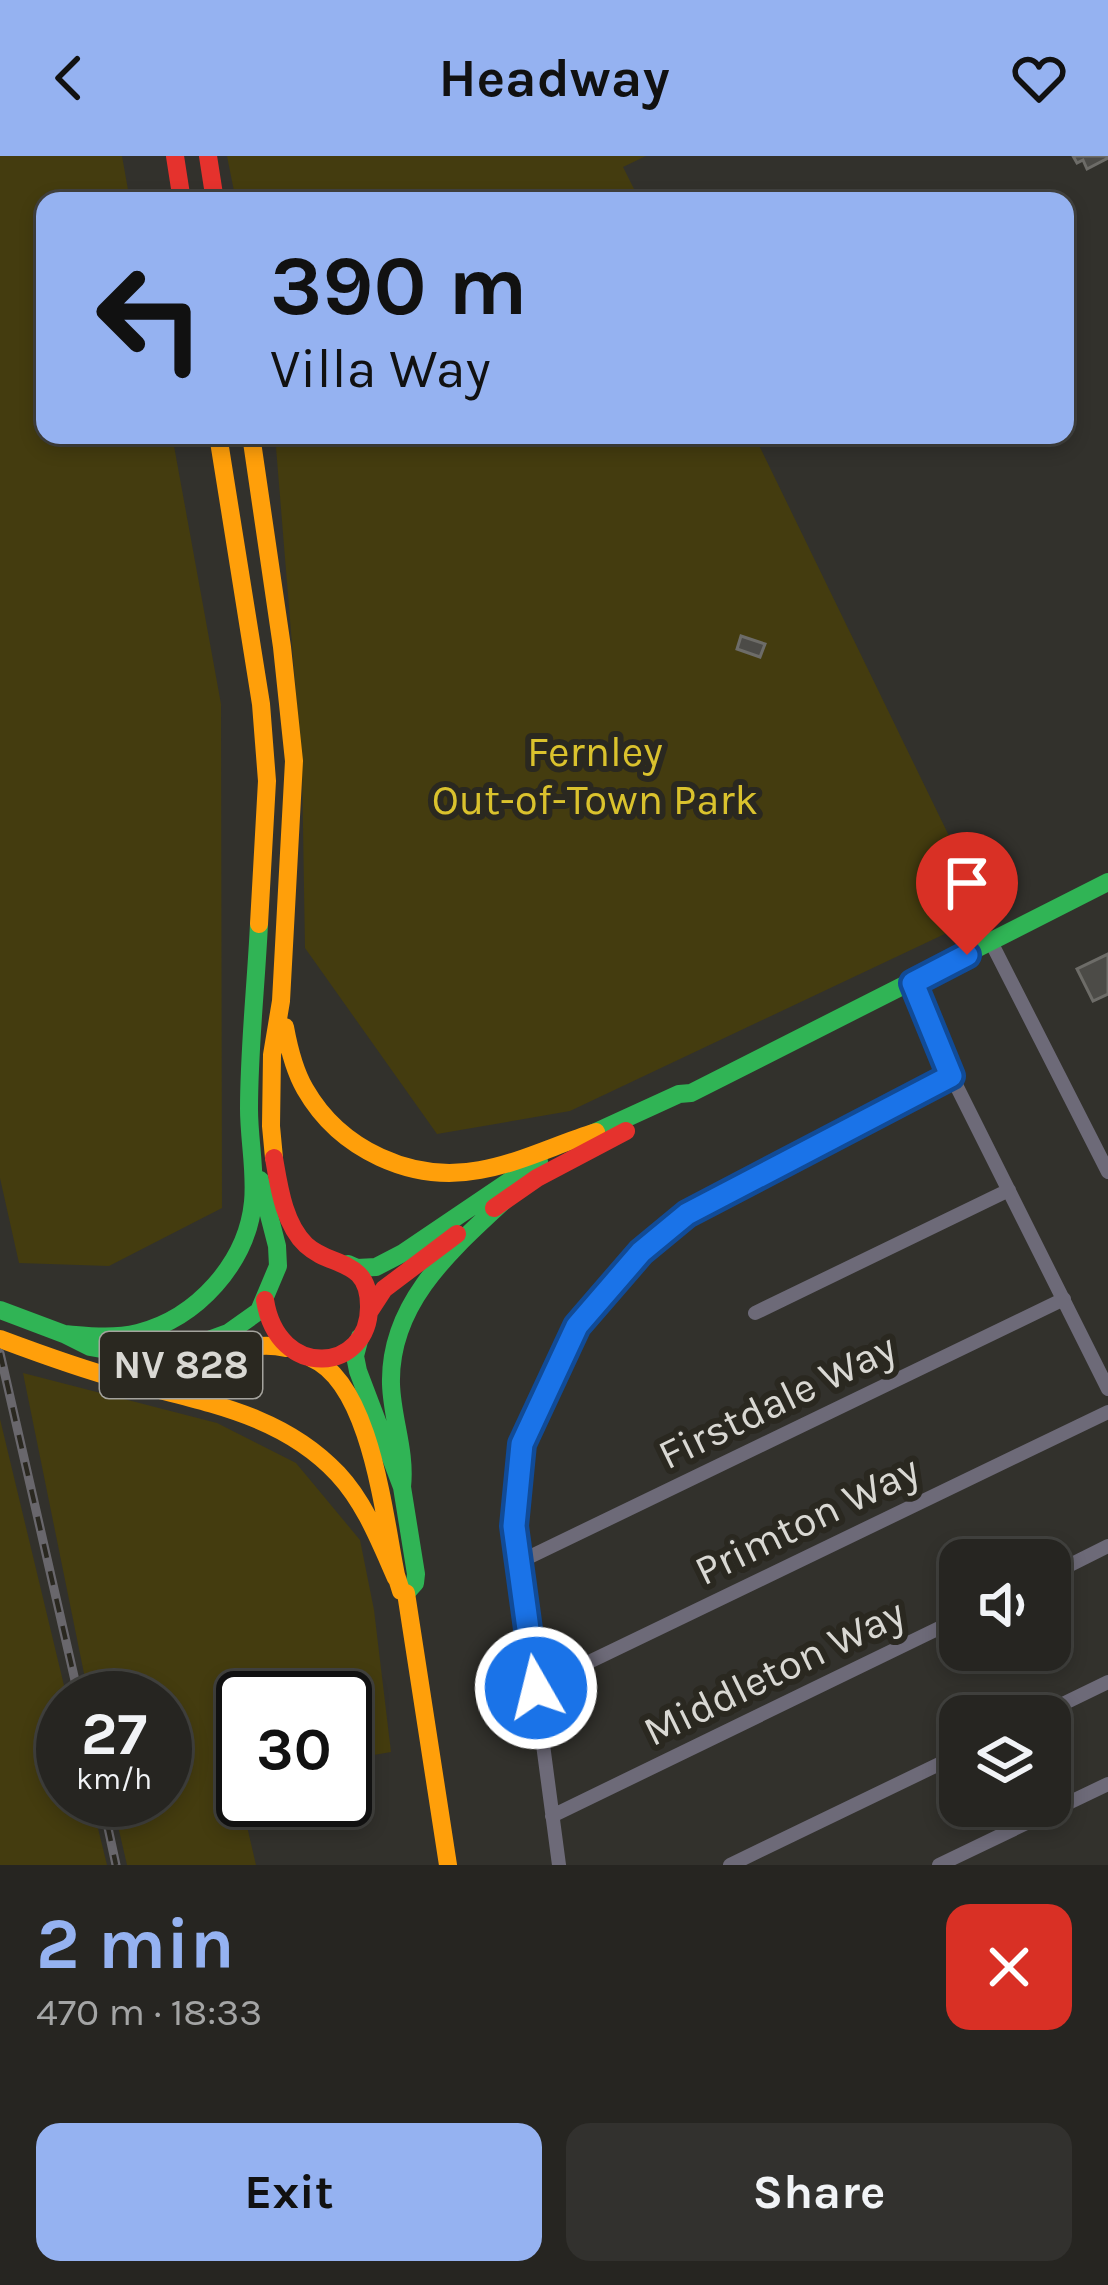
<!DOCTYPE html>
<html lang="en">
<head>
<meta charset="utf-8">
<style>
	:root { --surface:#262521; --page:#32312e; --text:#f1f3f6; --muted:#a4a5a5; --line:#42423f; --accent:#95b2f1 }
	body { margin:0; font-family:Karla,sans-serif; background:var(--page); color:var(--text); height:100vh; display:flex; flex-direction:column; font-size:45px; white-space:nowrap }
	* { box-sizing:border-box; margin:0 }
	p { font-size:39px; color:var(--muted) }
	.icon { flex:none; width:66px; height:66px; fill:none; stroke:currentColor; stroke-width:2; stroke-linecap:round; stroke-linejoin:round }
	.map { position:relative; height:1709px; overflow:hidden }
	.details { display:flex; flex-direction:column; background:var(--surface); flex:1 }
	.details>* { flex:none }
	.top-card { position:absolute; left:36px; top:36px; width:1038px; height:252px; border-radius:24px; box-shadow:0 6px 18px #0003,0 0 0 3px var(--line); background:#95b2f1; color:#111; overflow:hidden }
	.fabs { position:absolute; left:939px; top:1383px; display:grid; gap:24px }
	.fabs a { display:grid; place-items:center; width:132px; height:132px; border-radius:24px; background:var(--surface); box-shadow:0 6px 18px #0003,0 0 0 3px var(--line); font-size:60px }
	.speed { position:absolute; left:36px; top:1515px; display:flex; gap:24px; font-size:60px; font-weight:700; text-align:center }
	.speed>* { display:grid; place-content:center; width:156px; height:156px; border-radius:50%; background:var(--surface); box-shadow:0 6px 18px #0003,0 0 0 3px var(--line); line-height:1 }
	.speed small { font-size:30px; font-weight:400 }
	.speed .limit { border:6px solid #111; border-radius:18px; background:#fff; color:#111 }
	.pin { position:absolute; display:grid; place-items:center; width:102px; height:102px; color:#fff; margin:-123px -51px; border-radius:50% 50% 50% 0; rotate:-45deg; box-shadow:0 0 12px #0007 }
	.pin .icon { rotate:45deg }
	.me { position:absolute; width:132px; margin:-66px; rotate:352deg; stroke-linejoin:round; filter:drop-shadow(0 0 9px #0008) }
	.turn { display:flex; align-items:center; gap:42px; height:252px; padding:0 36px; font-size:54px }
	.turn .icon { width:156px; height:156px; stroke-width:2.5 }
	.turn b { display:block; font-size:84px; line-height:102px }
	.round { display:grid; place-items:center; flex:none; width:126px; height:126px; border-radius:24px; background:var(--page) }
	.overview { display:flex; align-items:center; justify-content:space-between; height:204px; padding:0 36px }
	h1 { font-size:72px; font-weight:700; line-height:90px; color:var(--accent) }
	.primary-button { display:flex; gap:24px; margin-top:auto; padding:24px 36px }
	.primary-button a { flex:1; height:138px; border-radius:24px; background:var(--accent); color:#111; font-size:48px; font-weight:700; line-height:138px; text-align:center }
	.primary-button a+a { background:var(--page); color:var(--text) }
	header { display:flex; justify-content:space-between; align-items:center; height:156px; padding:0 36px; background:var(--accent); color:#111; font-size:54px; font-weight:700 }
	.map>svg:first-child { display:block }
	.green { fill:#443c0f }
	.building { fill:#4c4b47; stroke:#6d6c68; stroke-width:3 }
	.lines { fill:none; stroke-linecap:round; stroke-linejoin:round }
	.street { stroke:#6d6a78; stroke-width:14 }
	.fast { stroke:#30b455; stroke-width:18 }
	.slow { stroke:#ff9f0a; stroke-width:18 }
	.jam { stroke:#e5322d; stroke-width:18 }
	.rail-casing { stroke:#69676c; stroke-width:9 }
	.rail { stroke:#2a2820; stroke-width:4.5; stroke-dasharray:14; stroke-linecap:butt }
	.route-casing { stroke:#114b97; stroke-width:30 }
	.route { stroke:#1a73e8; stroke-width:21 }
	.labels { text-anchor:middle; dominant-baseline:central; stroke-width:12; stroke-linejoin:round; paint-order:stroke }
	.shield { fill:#2a2820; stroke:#a4a39d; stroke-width:3 }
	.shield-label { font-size:39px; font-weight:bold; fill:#d9d8d3 }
	.park-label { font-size:42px; fill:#dac22d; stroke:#2a2820 }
	.street-label { font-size:42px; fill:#d9d8d3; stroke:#2a2820 }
</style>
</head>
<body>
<header><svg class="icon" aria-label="back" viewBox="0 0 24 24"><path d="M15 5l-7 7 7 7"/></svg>Headway<svg class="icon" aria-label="heart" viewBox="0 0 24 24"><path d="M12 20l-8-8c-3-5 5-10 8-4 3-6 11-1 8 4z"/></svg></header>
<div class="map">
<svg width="1108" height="1709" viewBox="0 0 1108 1709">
	<rect width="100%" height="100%" fill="#32312c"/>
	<path class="green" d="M0,0H122L130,45H45V279H172L221,548L222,1052L109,1110L19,1107L0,1022Z
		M227,0H646L623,11L640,45H236Z
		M275,279H754L987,758L570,955L437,978L305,792L302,611Z
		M23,1217L217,1267L296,1307L360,1384L374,1454L391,1596L345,1604V1542H243V1621L236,1623L256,1709H127L112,1644H165V1542H89Z
		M0,1263L67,1542H63V1644H91L107,1709H0Z"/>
	<path class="building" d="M1073,0H1108V2L1087,13L1083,4L1077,7Z
		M741,480L765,488L760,501L737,493Z
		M1108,798V838L1093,845L1077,813Z"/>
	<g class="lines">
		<path class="street" d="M991,786L1108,1016
			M913,827L951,919L1108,1233
			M755,1157L1009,1034
			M519,1406L1064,1143
			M1050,1419L1108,1390
			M535,1532L1108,1256
			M1038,1560L1108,1526
			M552,1660L960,1462
			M559,1709L514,1370L522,1288L577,1170L641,1096L687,1058L951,919
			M730,1709L960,1598
			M939,1709L1108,1628"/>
		<path class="fast" d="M585,981L679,938L691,937L1108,726
			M348,1108L357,1112L376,1111L403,1097L539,1005
			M0,1154L64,1178L90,1191L107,1194H166L195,1189L228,1177L259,1155L278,1110L277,1090L260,1024
			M64,1178C89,1180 113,1183 138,1177C197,1162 247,1107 253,1046C256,1015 249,984 249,953C249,892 256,830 259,768
			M360,1181L355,1200L358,1215L402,1331L416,1418L415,1427L406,1437
			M402,1331C406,1295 392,1263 391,1228C389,1147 451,1094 506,1043"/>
		<path class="slow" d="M218,279L261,548L267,625L259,768
			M251,279L282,491L294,605L281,845L272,899L271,970L274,1002
			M285,871C289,893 294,914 305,933C340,994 412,1027 480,1014C520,1007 557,988 596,976
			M0,1183C40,1198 81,1213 122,1224C200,1246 280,1256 338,1318C365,1347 380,1386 396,1422
			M311,1202C371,1227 384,1361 396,1419L401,1435L406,1437L448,1709
			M122,1211C145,1213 168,1213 190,1207C223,1199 252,1184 286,1192"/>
		<path class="jam" d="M175,0L182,45
			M208,0L215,45
			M494,1052L537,1022L626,975
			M265,1144C278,1226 370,1216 369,1150C369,1102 331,1112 306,1089C284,1068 279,1031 274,1002
			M369,1156L384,1133L457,1078"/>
		<defs>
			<path id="rail" d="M0,1197L79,1542
				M102,1644L116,1709"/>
		</defs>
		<use href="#rail" class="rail-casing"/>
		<use href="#rail" class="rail"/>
	</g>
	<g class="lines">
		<defs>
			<path id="route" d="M536,1532L514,1370L522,1288L577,1170L641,1096L687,1058L951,920L913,827L967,799"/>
		</defs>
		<use href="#route" class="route-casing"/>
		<use href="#route" class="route"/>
	</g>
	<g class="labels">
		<rect class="shield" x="100" y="1176" width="162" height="66" rx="9"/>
		<g class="shield-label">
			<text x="181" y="1209">NV 828</text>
		</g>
		<g class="park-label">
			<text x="595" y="596">Fernley<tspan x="595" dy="48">Out-of-Town Park</tspan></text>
		</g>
		<g class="street-label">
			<text transform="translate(777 1245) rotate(-26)">Firstdale Way</text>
			<text transform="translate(807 1364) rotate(-26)">Primton Way</text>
			<text transform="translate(774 1516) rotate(-26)">Middleton Way</text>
		</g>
	</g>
</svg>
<div class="fabs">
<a><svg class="icon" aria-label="sound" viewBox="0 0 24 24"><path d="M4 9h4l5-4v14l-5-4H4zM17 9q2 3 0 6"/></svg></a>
<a><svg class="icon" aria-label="layers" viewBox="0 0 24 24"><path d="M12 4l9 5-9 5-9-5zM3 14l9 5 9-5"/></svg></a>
</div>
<div class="speed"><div>27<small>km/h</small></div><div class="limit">30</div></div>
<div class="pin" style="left:967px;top:799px;background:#d93025"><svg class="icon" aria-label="arrive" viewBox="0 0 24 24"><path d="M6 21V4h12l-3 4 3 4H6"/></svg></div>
<svg class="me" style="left:536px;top:1532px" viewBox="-20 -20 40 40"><circle r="17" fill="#1a73e8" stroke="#fff" stroke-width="3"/><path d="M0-11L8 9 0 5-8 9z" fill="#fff"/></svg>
<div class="top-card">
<div class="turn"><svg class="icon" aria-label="left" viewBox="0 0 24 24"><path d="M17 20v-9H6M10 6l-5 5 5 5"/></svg><div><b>390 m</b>Villa Way</div></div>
</div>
</div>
<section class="details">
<div class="overview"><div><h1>2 min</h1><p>470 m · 18:33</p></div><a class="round" style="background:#d93025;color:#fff"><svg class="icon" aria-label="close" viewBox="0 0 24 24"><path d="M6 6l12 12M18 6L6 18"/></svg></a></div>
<div class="primary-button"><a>Exit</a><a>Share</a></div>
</section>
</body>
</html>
